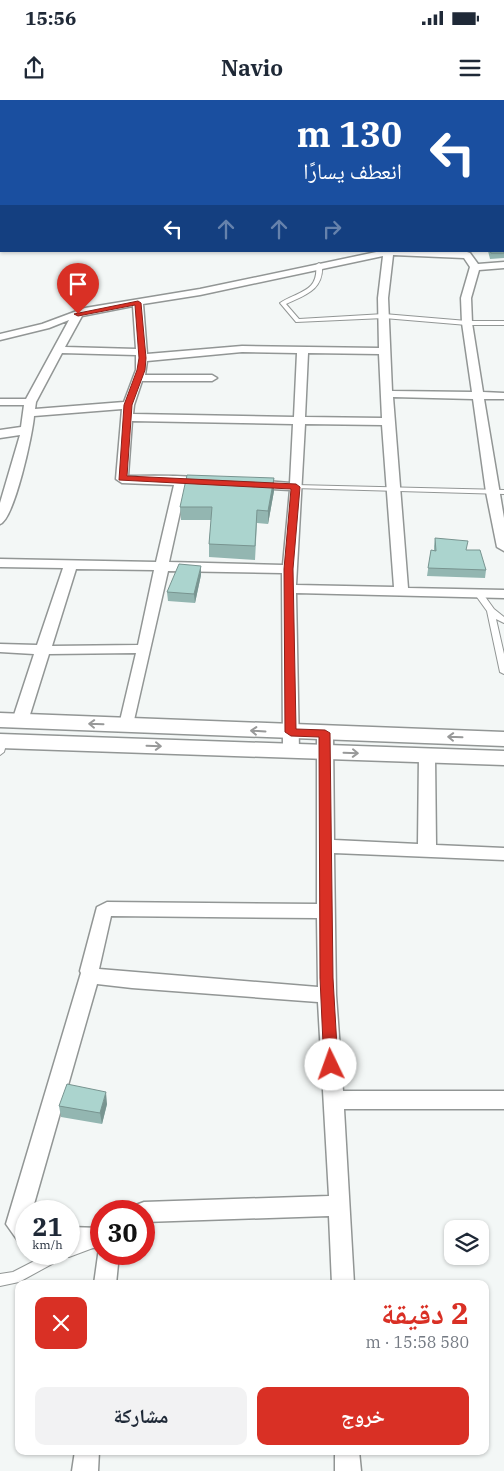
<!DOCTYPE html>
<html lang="ar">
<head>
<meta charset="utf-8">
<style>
	:root { --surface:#fff; --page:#f2f2f3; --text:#1f2937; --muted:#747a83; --accent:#d93025 }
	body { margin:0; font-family:"IBM Plex Serif","Noto Naskh Arabic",serif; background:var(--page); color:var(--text); direction:rtl; height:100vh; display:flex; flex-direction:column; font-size:19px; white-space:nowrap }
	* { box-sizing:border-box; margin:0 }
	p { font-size:16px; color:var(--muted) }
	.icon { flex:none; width:28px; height:28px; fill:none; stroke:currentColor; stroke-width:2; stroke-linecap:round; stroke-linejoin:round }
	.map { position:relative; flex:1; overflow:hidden; direction:ltr }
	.drawer { position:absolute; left:15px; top:1180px; width:474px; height:175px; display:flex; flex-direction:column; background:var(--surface); border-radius:10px; box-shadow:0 1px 4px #0004; direction:rtl }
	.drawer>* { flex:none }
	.banner { position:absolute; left:0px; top:0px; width:505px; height:152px; box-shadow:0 1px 4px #0004; direction:rtl; background:#1a4fa0; color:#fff; overflow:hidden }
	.fabs { position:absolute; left:444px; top:1120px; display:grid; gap:10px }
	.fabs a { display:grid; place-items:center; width:45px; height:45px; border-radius:10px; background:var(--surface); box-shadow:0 1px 4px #0004; font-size:25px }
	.speed { position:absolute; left:15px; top:1100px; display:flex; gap:10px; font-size:25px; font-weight:700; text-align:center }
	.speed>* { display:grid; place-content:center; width:65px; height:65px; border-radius:50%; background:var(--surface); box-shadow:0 1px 4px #0004; line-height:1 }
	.speed small { font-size:12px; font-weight:400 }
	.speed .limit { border:8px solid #d22; background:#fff; color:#111 }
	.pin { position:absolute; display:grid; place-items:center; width:42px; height:42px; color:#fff; margin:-51px -21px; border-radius:50% 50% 50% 0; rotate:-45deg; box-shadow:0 0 5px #0007 }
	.pin .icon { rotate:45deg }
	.me { position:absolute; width:55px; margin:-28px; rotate:357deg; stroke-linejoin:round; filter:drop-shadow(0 0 4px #0008) }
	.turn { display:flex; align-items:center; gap:18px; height:105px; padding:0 20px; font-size:22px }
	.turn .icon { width:65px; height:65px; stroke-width:2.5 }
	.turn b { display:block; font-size:35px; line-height:42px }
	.lanes { display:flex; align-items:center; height:48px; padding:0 20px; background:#0003; justify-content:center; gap:25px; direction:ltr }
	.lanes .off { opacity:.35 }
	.round { display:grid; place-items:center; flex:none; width:52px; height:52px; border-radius:10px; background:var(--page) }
	.summary { display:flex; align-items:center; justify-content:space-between; height:85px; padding:0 20px }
	h1 { font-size:30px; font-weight:700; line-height:38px; color:var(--accent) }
	.action { display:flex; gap:10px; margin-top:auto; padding:10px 20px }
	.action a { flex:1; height:58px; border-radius:10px; background:var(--accent); color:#fff; font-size:20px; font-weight:700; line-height:58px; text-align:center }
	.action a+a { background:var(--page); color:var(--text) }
	.status { display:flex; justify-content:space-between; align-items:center; height:35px; padding:0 25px; background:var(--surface); direction:ltr }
	.status svg { height:14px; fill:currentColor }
	header { display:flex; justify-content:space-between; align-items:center; height:65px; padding:0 20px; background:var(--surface); font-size:22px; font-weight:700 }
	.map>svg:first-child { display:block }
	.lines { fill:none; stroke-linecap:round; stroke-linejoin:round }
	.service-casing { stroke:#929695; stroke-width:2 }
	.minor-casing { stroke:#929695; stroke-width:3 }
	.tertiary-casing { stroke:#929695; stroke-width:3 }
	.service { fill:#fff; fill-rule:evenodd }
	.minor { fill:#fff; fill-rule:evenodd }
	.tertiary { fill:#fff; fill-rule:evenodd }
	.wall { fill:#93b6b1 }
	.shaded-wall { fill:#789490 }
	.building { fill:#abd4ce; stroke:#789490 }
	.oneway { stroke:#989999 }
	.route { fill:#d93025; stroke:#8d1f18 }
</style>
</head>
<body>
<div class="status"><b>15:56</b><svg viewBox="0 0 49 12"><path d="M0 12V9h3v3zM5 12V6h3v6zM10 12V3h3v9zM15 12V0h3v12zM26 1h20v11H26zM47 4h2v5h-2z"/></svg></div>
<header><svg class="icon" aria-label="menu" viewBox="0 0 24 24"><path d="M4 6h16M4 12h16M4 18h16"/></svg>Navio<svg class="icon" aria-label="share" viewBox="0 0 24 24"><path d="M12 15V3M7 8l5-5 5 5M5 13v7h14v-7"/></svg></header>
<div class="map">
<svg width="504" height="1371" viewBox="0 0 504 1371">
	<rect width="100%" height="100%" fill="#f3f7f6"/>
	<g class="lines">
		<defs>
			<path id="service" d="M0,24H1V26H0Z
				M0,50H1V53H0Z
				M0,64H1V66H0Z
				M319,163L322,165C324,190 305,195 286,204L299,219L384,214L467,221H504V225H467L384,218L296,222L280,203C298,191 319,192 316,165Z
				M296,385L504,390V394L294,388V386Z
				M475,491H481L494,509L504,517V523L496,519L504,554V574L500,572L487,511L474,493Z
				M3,638L7,641L4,652L0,655V639Z
				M101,1135V1145L69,1157L65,1155L63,1158L19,1182L0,1186V1174L13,1172L48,1154H69V1145Z"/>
			<path id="minor" d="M1,108V114L0,115V109Z
				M381,151L467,152L470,153L478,164L504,162V168L479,170L471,198L472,223L483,292L504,293V299H484L504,418V451L497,447L486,392L473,299L393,297L408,488L504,490V498L296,493L299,651L297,655H285L283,651L282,473L168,471L132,629H122L119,625L136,553L49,554L28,621L20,626L15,625L12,621L34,554L0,552V544L37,545L63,468L0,467V459L156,462L174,385L122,383L116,379L122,309L34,316C33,333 14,420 0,424V403L20,335L0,338V330L21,327L24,305H0V299H26L69,220L49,228L0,240V234L42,224L85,208L200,189ZM393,155L464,158L470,167L461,198L462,223L472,292L392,291L388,198ZM383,156L378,198L379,248L242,246L147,254L143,204L200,195ZM133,206L136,249L65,247L82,216ZM242,252L297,253L294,317L133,314L134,305L142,281H212L217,278L212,275H145L147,261ZM62,253L136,255V270L124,302L35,309L36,302ZM308,253L379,254L382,318L305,317ZM132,321L293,324L290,383L253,380L247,384L253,388L290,390L283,465L169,462L186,385L206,386L212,382C204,374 144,376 128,376ZM305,324L382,325L394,487L296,485ZM76,469L154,470L138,545L52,546Z
				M325,628L331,629L333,633L334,740L418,744L419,655L421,651H433L435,655L436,745L504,748V760L334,753L336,895L343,991H504V1009H344L354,1184H332L329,1116L144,1122V1111H133L136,1105L144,1102L329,1096L318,902L132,888L97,884L32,1111H26V1144L18,1141L6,1124L81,873L80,871L97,807L107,802L317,804V633L319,629ZM111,816L317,818L318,887L99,869Z
				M69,1127L101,1128V1154H119L116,1184H94L99,1148L69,1147Z
				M75,1351H99L98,1371H72Z
				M335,1351H359L361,1371H335Z"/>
			<path id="tertiary" d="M0,613L504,632V646L0,627Z
				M0,634L504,651V665L0,648Z"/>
		</defs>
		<use href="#service" class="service-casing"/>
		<use href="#minor" class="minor-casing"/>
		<use href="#tertiary" class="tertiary-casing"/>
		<use href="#service" class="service"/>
		<use href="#minor" class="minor"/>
		<use href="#tertiary" class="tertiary"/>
	</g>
	<path class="wall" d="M504,130V158L490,159L488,151H504Z
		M274,378V391L268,424L257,423L255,460L209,457V444L211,420H181L180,407Z
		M435,438L466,450L486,470L485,478L427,476L431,450L434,451V446Z
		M201,475L195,503L168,501L167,492Z
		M107,1004L102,1024L61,1017L59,1006Z"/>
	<path class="shaded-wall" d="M274,378V391L268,424V411Z
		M201,466V475L195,503L194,494Z
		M106,992L107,1004L102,1024L100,1013Z"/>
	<path class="building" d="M504,130V153H491L490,151H504Z
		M187,375L274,378L268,411L257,410L255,446L209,444L212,407H180Z
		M435,438L468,441L466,450H480L486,470L428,468L431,450L436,451Z
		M179,464L201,466L194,494L167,492Z
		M67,984L106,992L100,1013L59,1006Z"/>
	<defs><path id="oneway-shaft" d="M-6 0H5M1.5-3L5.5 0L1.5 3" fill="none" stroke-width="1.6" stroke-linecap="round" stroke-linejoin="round" transform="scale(1.25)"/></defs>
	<g class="oneway">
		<use href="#oneway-shaft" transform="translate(96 624) rotate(-178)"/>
		<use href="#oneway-shaft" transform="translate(258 631) rotate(-177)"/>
		<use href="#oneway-shaft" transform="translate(455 637) rotate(-178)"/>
		<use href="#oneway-shaft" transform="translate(154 646) rotate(2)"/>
		<use href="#oneway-shaft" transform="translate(351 653) rotate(2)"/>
	</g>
	<path class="route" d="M138,201L141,203L146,258L145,270L132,305L127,376L296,384L300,387L293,469L296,629L325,630L330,633L333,878L338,965L336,969H326L324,965L320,878L319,637L291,636L285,632L284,469L291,389L119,380L124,305L137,270L139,258L135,205L78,216L74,214Z"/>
</svg>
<div class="fabs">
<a><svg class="icon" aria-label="layers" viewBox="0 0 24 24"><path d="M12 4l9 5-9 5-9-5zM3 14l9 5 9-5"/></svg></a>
</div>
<div class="speed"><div>21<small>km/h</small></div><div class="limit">30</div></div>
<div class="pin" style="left:78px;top:214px;background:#d93025"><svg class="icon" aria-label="arrive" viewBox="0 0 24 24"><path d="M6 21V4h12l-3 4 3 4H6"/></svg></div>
<svg class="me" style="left:331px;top:965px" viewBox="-20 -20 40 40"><circle r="19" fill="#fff"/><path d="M0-13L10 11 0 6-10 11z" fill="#d93025"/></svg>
<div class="banner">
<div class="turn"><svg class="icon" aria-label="left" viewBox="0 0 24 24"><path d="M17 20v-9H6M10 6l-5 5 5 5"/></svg><div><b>130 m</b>انعطف يسارًا</div></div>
<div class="lanes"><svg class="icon" aria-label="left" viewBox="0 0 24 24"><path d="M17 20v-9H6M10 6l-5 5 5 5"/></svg><svg class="icon off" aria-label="ahead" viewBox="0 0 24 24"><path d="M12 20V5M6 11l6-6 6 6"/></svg><svg class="icon off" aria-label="ahead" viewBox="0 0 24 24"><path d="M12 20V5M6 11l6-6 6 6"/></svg><svg class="icon off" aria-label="right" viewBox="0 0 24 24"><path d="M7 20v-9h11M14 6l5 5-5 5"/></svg></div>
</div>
<section class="drawer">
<div class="summary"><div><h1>2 دقيقة</h1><p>580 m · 15:58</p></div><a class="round" style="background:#d93025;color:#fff"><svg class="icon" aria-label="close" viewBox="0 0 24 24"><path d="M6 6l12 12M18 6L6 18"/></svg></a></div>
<div class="action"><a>خروج</a><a>مشاركة</a></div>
</section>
</div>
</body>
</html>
